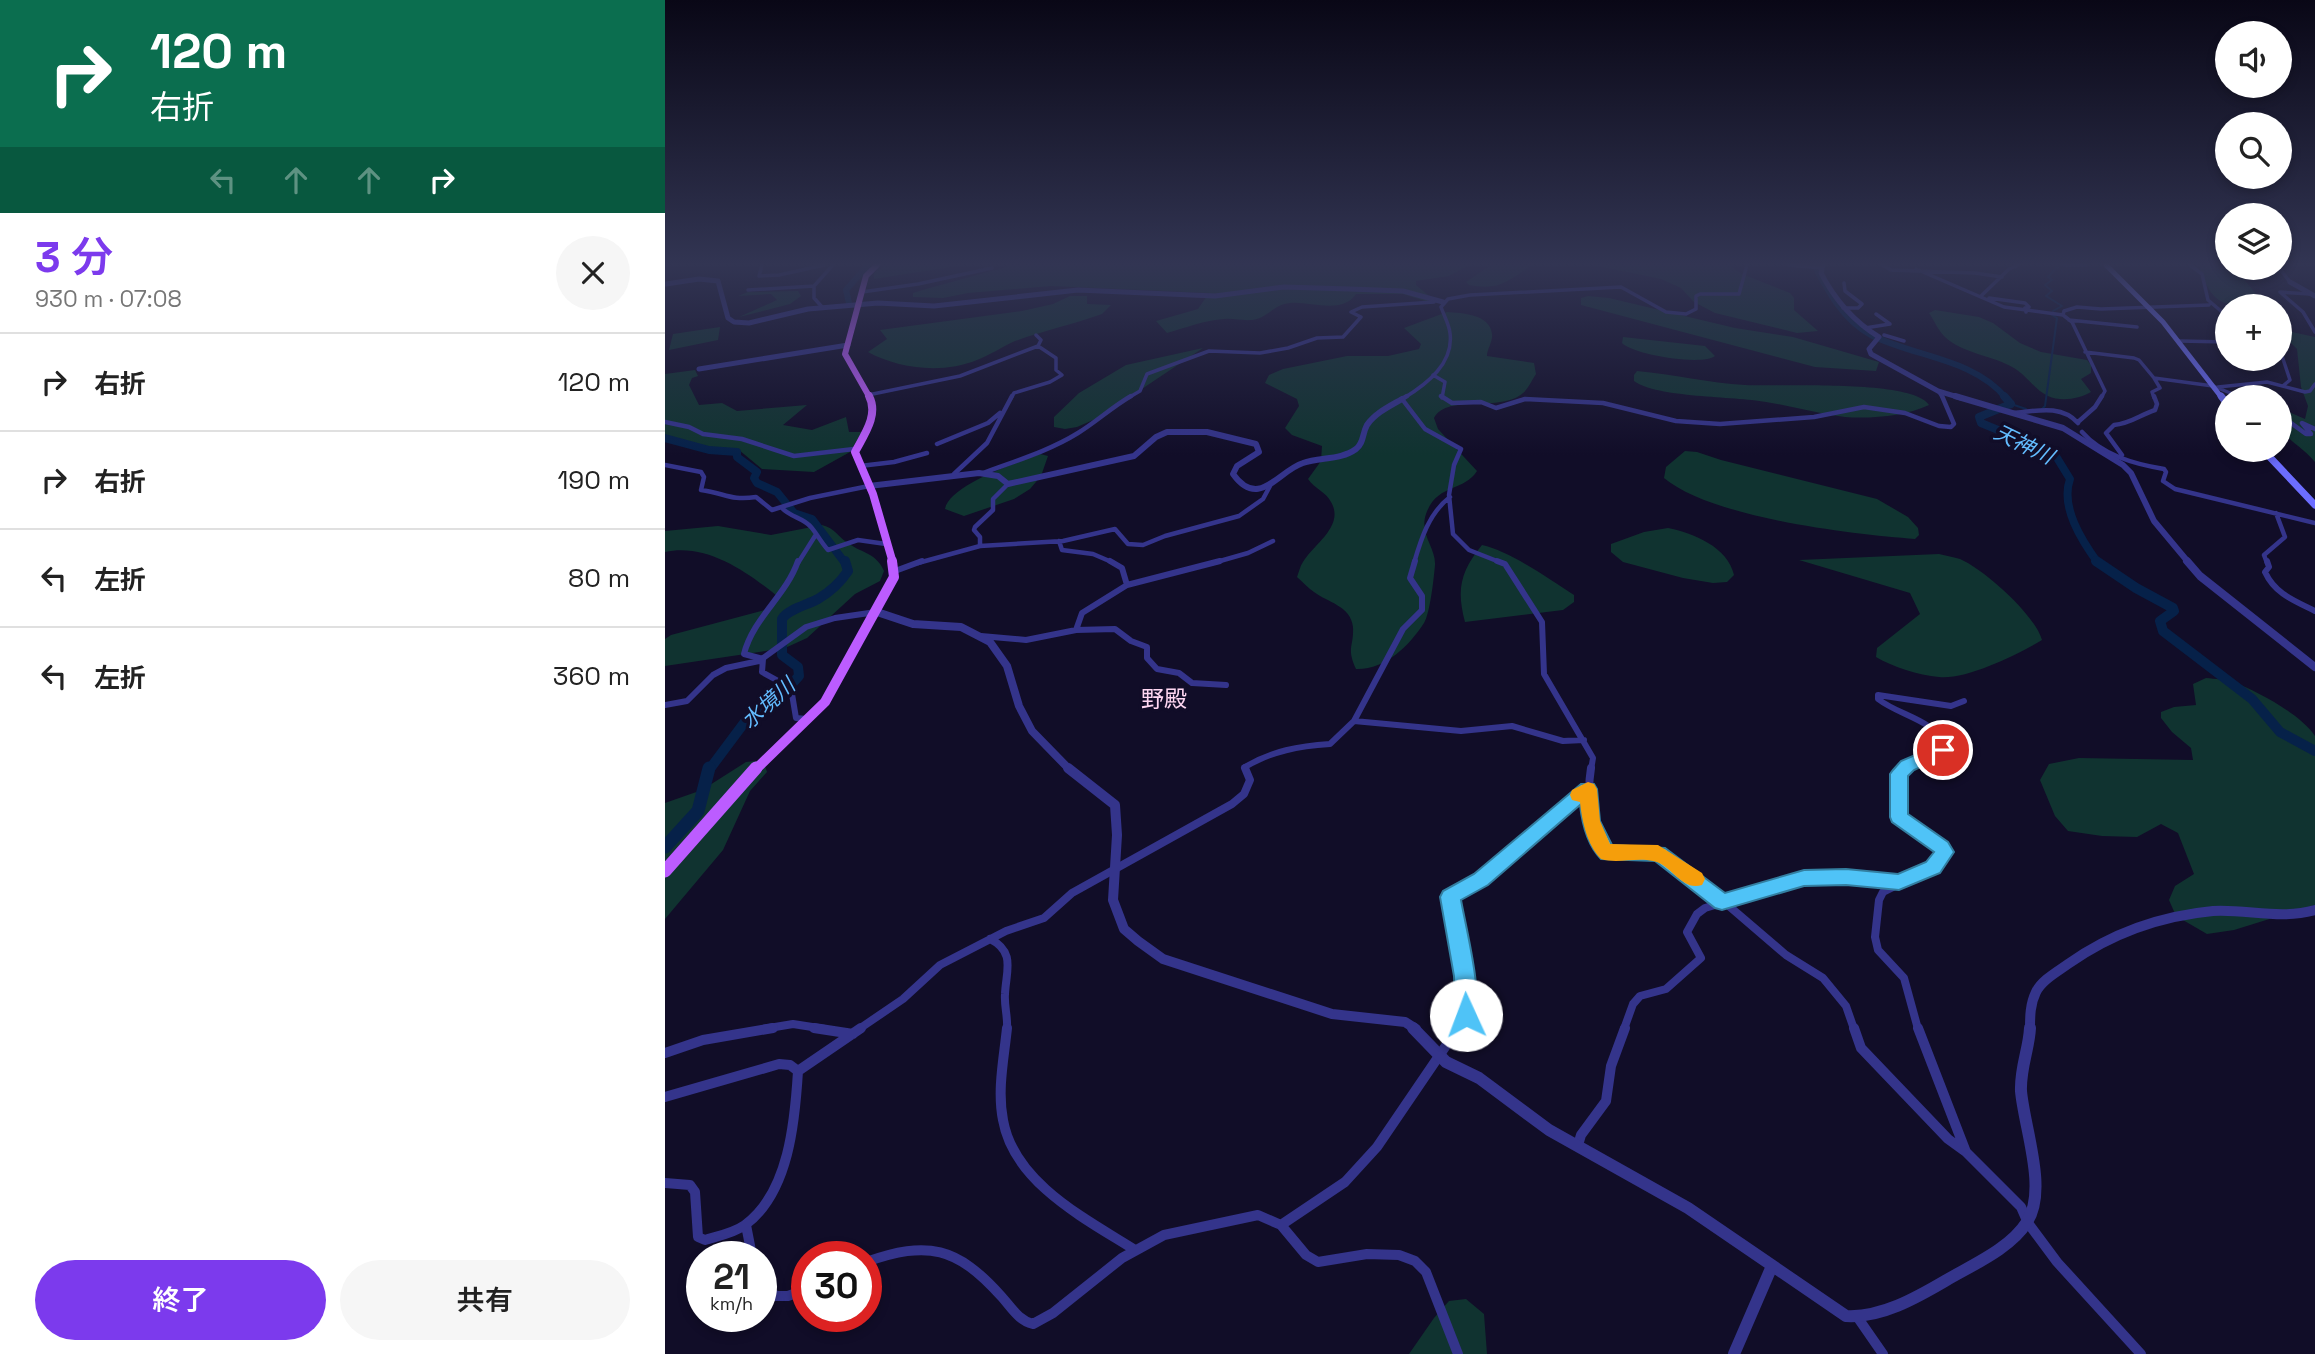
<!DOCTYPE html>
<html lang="ja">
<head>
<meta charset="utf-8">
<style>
	:root { --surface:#fff; --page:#f6f6f6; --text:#222; --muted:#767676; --line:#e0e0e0; --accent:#7c3aed }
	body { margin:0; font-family:"Space Grotesk","Noto Sans JP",sans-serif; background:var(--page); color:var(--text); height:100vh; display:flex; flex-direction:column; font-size:26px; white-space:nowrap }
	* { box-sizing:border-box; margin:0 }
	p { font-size:23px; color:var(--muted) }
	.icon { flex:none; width:38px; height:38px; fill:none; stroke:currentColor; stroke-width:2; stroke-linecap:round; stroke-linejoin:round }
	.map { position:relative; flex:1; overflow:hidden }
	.details { display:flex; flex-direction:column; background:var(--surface); width:665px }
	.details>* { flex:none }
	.banner { background:#0b6e4f; color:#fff; overflow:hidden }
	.tools { position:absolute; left:1550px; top:21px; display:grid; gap:14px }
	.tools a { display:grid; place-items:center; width:77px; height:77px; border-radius:50%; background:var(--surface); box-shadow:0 4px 10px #0003; font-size:35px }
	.speed { position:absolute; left:21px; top:1241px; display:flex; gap:14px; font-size:35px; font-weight:700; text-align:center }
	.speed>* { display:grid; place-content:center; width:91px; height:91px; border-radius:50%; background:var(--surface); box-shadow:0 4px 10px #0003; line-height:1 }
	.speed small { font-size:18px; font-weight:400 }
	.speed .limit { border:10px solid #d22; background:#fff; color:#111 }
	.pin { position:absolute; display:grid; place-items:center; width:60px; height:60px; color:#fff; margin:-30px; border:4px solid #fff; border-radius:50%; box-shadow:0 2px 7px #0007 }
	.me { position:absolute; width:77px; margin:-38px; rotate:358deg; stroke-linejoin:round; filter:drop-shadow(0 0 5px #0008) }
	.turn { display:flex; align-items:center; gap:24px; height:147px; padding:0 35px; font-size:32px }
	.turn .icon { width:91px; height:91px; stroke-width:2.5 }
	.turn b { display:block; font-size:49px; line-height:60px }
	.lanes { display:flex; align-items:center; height:66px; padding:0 35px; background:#0003; justify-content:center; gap:35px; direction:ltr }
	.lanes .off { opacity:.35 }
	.round { display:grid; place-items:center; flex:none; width:74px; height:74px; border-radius:37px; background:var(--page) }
	.head { display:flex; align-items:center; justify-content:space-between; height:119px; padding:0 35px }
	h1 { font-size:42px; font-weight:600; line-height:52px; color:var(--accent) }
	.button { display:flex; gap:14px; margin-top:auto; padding:14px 35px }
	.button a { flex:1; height:80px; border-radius:42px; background:var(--accent); color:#fff; font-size:28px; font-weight:600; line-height:80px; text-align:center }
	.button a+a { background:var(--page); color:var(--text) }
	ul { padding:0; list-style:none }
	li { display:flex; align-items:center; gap:21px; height:98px; padding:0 35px; border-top:2px solid var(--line) }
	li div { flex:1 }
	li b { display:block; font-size:26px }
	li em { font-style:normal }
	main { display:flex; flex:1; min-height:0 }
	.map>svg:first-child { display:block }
	.green { fill:#103330 }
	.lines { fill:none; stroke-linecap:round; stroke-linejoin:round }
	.stream { stroke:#062149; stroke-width:2 }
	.river-far3 { stroke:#062149; stroke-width:6 }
	.river-far2 { stroke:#062149; stroke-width:8 }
	.river-far1 { stroke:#062149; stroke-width:10 }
	.river { stroke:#062149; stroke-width:13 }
	.minor-far4 { stroke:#34348b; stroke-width:3.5 }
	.minor-far3 { stroke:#34348b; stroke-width:4.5 }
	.minor-far2 { stroke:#34348b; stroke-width:6 }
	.minor-far1 { stroke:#34348b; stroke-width:8 }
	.minor { stroke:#34348b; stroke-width:10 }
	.tertiary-far4 { stroke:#34348b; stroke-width:5 }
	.tertiary-far3 { stroke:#34348b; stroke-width:6 }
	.tertiary-far2 { stroke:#34348b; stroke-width:8 }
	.tertiary-far1 { stroke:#34348b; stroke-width:10 }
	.tertiary { stroke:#34348b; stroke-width:12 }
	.secondary-far1 { stroke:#6c6dff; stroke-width:5 }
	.secondary { stroke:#6c6dff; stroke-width:7 }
	.primary-far3 { stroke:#bc5cff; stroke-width:6 }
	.primary-far2 { stroke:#bc5cff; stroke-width:8 }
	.primary-far1 { stroke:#bc5cff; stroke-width:10 }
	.primary { stroke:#bc5cff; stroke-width:13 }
	.route { fill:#4fc3f7; stroke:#337fa1; stroke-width:2 }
	.slow { fill:#f59e0b }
	.labels { text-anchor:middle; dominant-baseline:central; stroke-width:7; stroke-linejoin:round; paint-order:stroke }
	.water-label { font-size:21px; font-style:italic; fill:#63bcff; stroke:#110d28 }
	.quarter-label { font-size:23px; fill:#ffd7f2; stroke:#110d28 }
</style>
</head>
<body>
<main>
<section class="details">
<div class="banner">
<div class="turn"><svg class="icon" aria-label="right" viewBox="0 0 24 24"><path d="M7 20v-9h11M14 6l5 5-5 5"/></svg><div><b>120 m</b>右折</div></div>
<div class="lanes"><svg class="icon off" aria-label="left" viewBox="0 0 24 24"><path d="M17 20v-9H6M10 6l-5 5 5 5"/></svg><svg class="icon off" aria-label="ahead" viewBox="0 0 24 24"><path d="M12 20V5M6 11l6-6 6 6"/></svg><svg class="icon off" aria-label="ahead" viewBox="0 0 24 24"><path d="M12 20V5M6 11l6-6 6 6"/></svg><svg class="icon" aria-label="right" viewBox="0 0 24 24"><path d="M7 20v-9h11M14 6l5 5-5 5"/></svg></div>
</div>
<div class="head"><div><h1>3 分</h1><p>930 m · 07:08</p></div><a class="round"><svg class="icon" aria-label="close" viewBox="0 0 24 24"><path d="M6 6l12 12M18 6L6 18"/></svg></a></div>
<ul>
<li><svg class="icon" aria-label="right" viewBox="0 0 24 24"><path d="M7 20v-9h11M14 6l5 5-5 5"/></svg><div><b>右折</b></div><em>120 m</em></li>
<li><svg class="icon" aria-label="right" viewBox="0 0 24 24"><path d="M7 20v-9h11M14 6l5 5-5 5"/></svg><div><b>右折</b></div><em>190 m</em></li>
<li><svg class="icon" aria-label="left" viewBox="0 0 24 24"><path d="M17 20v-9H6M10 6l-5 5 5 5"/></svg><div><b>左折</b></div><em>80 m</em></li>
<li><svg class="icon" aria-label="left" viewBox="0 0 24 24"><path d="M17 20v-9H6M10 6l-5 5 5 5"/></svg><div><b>左折</b></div><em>360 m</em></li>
</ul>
<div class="button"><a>終了</a><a>共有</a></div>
</section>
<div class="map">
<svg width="1650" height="1354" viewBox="0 0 1650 1354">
	<rect width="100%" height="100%" fill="#110d28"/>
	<path class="green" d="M220,265H299L209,279V273Z
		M348,265H804L784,276L751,281V285L763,295V302L738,294H691C677,315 645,301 625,303C611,304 604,315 592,319C580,322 571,318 559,319C540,320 520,328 502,333L491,321L533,309L544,293L386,286L303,293L278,298L248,297V293L261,289Z
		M826,265H868C842,280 837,291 804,285L801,282Z
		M928,265H1064L1077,274L1125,293L1129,298V310L1153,331L1132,333L1050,313L1029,302L1016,288L996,279Z
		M1534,265L1570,268L1595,299L1596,306C1556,306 1547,305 1534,265Z
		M133,291L136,296L125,304L74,317L112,300L106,294L73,296L83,292Z
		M405,296H422V304L446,305L437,314C409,324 378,331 350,341C337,347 325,355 312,360C278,374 234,369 203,352L222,339L215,330L357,311L388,304Z
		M923,296L944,298L1070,328L1128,337L1214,362L1211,371L1150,367L916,305V298Z
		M1270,310L1314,317L1328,323L1355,343L1376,352L1422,360L1426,365V373L1416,379L1426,392C1414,399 1396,402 1383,396C1370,390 1361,375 1349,368C1328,355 1297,354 1279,336C1273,330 1269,320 1264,313Z
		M782,312C797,313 825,314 827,334C828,342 822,349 822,356L869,363L871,374C867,380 863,389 858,393C836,413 783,393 769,418L773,429L812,471C799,492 772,483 761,514C754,534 771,548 770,565C769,577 765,614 759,623C744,646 720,670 691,669C681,647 689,647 688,627C686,606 662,602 649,592C643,588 638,582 632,577C634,572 635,566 638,562C649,544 680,526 666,502C661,492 650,489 643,479L656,461L657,446L627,435L620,428L634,406L632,399L600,383L604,375L618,369L682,356H723L754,349L756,344L739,328Z
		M1615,324L1627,332L1650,337V462C1630,438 1615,443 1615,408L1640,419L1643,406L1636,387L1632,349L1623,340L1615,338Z
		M55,327L53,340L4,350L8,334Z
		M958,337L1040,346L1050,356C1037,366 969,355 957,343Z
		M538,348L435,417L412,427L400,429L389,427V417L414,393L461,365Z
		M30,370L33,376L27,378L24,385L34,405L57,403L72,411L142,405L118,425L147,430L181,417L184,432H197L185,452L149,472L97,469L74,450L40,447L0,436V374Z
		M972,371C1008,374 1044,383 1080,385C1114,387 1248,379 1264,405C1241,416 1206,419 1180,417C1153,414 1127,406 1101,402C1069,396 992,398 969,381V375Z
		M1020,451L1032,452L1056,460L1212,499L1243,517L1253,528L1254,535L1250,539C1186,534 1047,518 999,478L1001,467Z
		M375,454L383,456L376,476L365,489L349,499L299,516L280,509C284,485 353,462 375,454Z
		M157,525C170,528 173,537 184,544C198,553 212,554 219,571L215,581L190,594L142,638L120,648L0,666V639L6,635L100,610L112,596C82,572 42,543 0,552V531L53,526L106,535Z
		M1003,528C1028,533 1063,547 1069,575L1062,582L1048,583L1018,578L958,562L946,552V544L979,532Z
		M817,545C845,551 884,579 909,595V602L898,610L800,622C791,589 796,571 817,545Z
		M1274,554C1281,556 1289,557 1295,559C1320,570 1370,615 1377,640C1354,654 1301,680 1274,677C1253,675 1228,667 1211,657L1212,648L1255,614L1245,593L1134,560Z
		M1541,678C1550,679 1560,679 1568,682C1594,692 1635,714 1650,736V905L1569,930L1542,934L1511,916L1504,900L1510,886L1529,874L1513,833L1496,824L1472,837L1437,836L1403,831L1390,816L1375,780L1384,764L1414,758L1528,760L1526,748L1507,732L1496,718V712L1509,707L1531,705L1528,684Z
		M91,761L99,763L102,772L85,791L58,850L0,919V803L37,790L81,762Z
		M801,1299L819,1314L822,1354H744L769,1318L784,1301Z"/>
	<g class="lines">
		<path class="stream" d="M1388,311L1397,306L1381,296L1387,291L1380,285L1387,280L1383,277L1394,265
			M1346,404L1361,409
			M1377,409L1380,406L1392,318L1387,315"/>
		<path class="river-far3" d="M1149,265C1163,291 1178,320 1206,335C1249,357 1308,358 1341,398
			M184,303L181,290L203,265"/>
		<path class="river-far2" d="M1339,396L1346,404L1314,417L1316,423L1389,453L1405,479C1395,507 1417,541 1433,563
			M0,438L44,450L72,452V457L92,472L89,478L92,483L112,492L129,513L147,519L180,563"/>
		<path class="river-far1" d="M1431,561L1471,588L1508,608L1509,611L1495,621L1498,631L1587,699L1615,732L1650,751
			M44,770L88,711L116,696L134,676L133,667L117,655V619C123,609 142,605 153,599C165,592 175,583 183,571L180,561"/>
		<path class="river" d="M0,847L33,811L44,768"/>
		<path class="minor-far4" d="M97,265L94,276L114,275L159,265
			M1124,265L1157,268
			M1217,265L1226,270L1310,273L1337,277
			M1399,265H1421
			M1525,265L1537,274L1543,300L1563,317
			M1614,268L1625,282
			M1251,269L1339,307L1398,315L1407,322L1440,391L1436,398
			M83,290L149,286
			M197,292L253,284L327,268
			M1615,292L1638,312L1650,332
			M1615,292L1645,294
			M1316,296L1344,269L1354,265
			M1324,298L1360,303L1364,307L1360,308L1361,312
			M158,308L149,298V286L168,265
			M1178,308H1193L1197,304L1180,291L1179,283
			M1398,315L1399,311L1412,307L1436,309L1544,305
			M1404,320L1472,327
			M1200,328L1225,324L1211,314
			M371,335L376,340L373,346
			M1219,335L1239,341
			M1514,341L1563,342
			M1615,350L1625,380L1619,385
			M1420,352L1469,358L1474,360L1489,378L1548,386L1575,397
			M768,375L780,382L777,398
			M1489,378L1495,388L1487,392L1489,398
			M1553,387L1602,382L1640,392L1645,391L1650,384
			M1273,391L1278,398
			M203,395L295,376L373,346L391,358V370L397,375L385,382L349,393L346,398
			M463,398L475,391L482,374L544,351L595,353L623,348L652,338L678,337L696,317L686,312L697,307L769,302
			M739,398C762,384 789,363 785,333C784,324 779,316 776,307L783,299L805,295L956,287L1001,312L1021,314L1031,309V296L1035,294H1074L1082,265"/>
		<path class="minor-far3" d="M742,396L737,399L760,429L796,449L789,465L784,495L788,534L804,550L837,563
			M776,396L787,403L816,402L831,408L860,399L938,403L1011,421L1055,424L1149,417L1199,407L1240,413L1274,426L1286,427L1289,424L1277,396
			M1349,413C1371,411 1396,404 1413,423
			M1615,415L1641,434H1646L1637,423L1650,429
			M0,422L24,427L38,434L77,439L129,456L189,449
			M1413,422L1430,407L1437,396
			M1417,432C1437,455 1469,464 1499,469L1501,472L1498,481L1510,489L1650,523
			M272,444L323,423L335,413
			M1457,455L1441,433L1449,425C1465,424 1475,415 1490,410L1492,404L1489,396
			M0,465L36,472L39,477L36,490C60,493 65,501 91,497L107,510L145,498L204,486
			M195,466L229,462L262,453
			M318,473C350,461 384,451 413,433C431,422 447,407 466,396
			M289,474L322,443L347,396
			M117,508C125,517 139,518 146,527C152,534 156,542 163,550L193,540L221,544
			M394,541L397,550L428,554L449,563
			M315,546V537L309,530L310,527L328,510V499L343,484
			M133,563L150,536
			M253,563L315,546L398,541L450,529L463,544L478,545L500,536L574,516L598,499L605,486
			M548,563L583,553L608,541
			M749,563C756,539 764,513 785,497
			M1602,563L1599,555L1620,537L1611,513"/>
		<path class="minor-far2" d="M832,561L840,564L877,622L879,674L928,758L926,770
			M1602,561L1604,567L1600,572C1610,594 1630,601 1650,611
			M230,571L257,561
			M462,585L555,561
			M411,630L450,629L466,641L482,647V658L492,669L514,673L527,683L561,685
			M316,636L361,640L411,630L417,613L462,585L457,568L445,561
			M98,659L79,654C88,618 121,596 133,561
			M98,659L97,672L115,682L114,688L127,694L131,718L142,719
			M0,705L22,701L48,675L61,668L94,661L141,627L170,618L211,612
			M689,721L796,731L847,726L898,741L919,740
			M581,770L580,767C607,751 634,746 665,744L689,721L738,629L757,610V596L745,578L750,561
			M1239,770L1278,750L1281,745C1267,719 1235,716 1213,699V695L1286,706L1299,701"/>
		<path class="minor-far1" d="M926,768C921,799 926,820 938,849L950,855L994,853L1051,895L1121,955L1158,978L1181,1006L1189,1029
			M1241,768L1234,774V817L1277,847L1279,852L1268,867L1218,892L1214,900L1210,937L1213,950L1239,978L1253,1029
			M325,939C351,952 341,971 340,994C339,1006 343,1017 342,1029
			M98,1029L128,1024L160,1029
			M194,1029L238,999L275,965L341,931L379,918L407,893L567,804L579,794L585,780L580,768
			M791,1029L801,1015L802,996L785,897L816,879L923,788
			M959,1029L968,1004L975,996L1001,989L1036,958L1022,932L1032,914L1040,908L1139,878L1181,877L1234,882"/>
		<path class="minor" d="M149,1028L188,1034
			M342,1028C339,1058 332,1090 338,1120C349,1183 421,1219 470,1250
			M1189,1028L1196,1048L1283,1139L1301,1152
			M1253,1028L1301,1152L1356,1207L1363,1223L1392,1262L1476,1354
			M0,1053L38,1040L108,1028
			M133,1071L196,1028
			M0,1097L114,1064L125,1065L133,1071
			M913,1145L916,1135L941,1101L946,1066L960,1028
			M0,1183L25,1185L30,1192L33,1237L40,1240C53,1236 69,1233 80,1225C124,1193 130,1121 133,1071
			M81,1225L87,1256
			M616,1225L680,1182L712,1147L793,1028
			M201,1262C263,1240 292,1247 336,1296C347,1308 353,1320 368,1324L388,1313L457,1258L499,1235L593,1215L616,1225L641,1255L653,1262L702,1254L734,1255L750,1261L761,1272L793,1354
			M96,1283L111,1296H123L142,1289
			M1193,1318L1218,1354"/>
		<path class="tertiary-far4" d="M1158,265L1156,273C1170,300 1188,321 1214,337L1204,349L1206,354L1273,391L1296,398
			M1625,282L1650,296
			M1,284L34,279L53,281L63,318L69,322L84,323L143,309L213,303L269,306L413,290L550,296L619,287L685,289L738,291L778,302
			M34,369L183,345"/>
		<path class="tertiary-far3" d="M1290,396L1398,428L1458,465L1466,473L1489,521L1524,563
			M204,486L314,473L333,476L343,484L469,456L491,437L502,432H542L591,444L594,452L572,466L568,474C594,510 613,471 638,463C655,457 676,460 691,449C699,443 697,434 702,425C710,413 725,406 737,399"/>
		<path class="tertiary-far2" d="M1522,561L1535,576L1650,667
			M212,612L248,624L296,627L325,642L342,666L354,706L367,731L405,770"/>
		<path class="tertiary-far1" d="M403,768L450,805L452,835L448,900L459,929L473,941L498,959L667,1014L740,1022L751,1029
			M1365,1029C1365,1017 1365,1004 1371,992C1377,980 1392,972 1403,964C1447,933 1494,916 1548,911C1583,909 1615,920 1650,910"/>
		<path class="tertiary" d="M748,1028L781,1062L814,1078L884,1130L1023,1208L1181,1316C1216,1318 1251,1298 1280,1281C1307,1265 1345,1249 1362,1222C1383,1190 1359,1127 1356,1091C1355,1068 1364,1049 1365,1028
			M1069,1354L1107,1266"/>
		<path class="secondary-far1" d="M1441,265L1498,322L1557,398"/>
		<path class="secondary" d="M1556,396L1563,405
			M1598,450L1650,505"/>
		<path class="primary-far3" d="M205,398L180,354L201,276L212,265"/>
		<path class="primary-far2" d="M204,396C214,415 199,435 190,452L208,494L228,563"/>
		<path class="primary-far1" d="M90,770L160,702L229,577L227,561"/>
		<path class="primary" d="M0,871L91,768"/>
	</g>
	<linearGradient id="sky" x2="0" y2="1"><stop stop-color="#090716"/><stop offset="0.58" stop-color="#323553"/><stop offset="1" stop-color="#323553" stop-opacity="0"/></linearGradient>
	<rect width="1650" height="455" fill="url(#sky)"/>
	<path class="route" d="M1278,743L1284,745L1287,750L1284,754L1249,770L1243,776V814L1283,842L1289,852L1275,873L1234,890L1181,885L1139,886L1057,910L1050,908L990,861L936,859C923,846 917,823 915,805L823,885L796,900C801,928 819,998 809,1022L801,1025L793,1022L790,1015L789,976L775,897L778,891L809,874L916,784H929L932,789L935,821L947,845L1000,848L1060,893L1139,870L1181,869L1233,874L1261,862L1269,852L1227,822L1225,817V774L1228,770L1236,761Z"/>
	<path class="slow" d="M923,782L929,784L932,789L935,821L945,844L993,845L1037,873L1040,879L1037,885C1017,892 1006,864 988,861C971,857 953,864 936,859C922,845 917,821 915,802L907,800L905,795L907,790Z"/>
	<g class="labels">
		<g class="water-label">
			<text transform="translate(1359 444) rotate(26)">天神川</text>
			<text transform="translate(103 703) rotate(-42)">水境川</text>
		</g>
		<g class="quarter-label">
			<text x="499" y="699">野殿</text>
		</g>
	</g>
</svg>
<div class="tools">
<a><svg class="icon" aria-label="sound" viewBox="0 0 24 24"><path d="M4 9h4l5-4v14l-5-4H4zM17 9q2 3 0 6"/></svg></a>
<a><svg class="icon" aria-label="search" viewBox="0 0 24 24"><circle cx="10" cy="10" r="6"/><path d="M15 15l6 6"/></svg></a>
<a><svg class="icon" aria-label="layers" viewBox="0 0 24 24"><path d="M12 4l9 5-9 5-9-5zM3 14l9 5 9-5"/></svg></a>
<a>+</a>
<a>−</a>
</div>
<div class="speed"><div>21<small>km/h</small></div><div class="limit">30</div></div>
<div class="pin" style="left:1278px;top:750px;background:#d93025"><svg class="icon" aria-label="arrive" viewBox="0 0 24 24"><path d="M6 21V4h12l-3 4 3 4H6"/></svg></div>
<svg class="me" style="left:801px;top:1015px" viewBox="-20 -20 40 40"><circle r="19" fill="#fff"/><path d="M0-13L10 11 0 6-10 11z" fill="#4fc3f7"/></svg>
</div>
</main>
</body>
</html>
